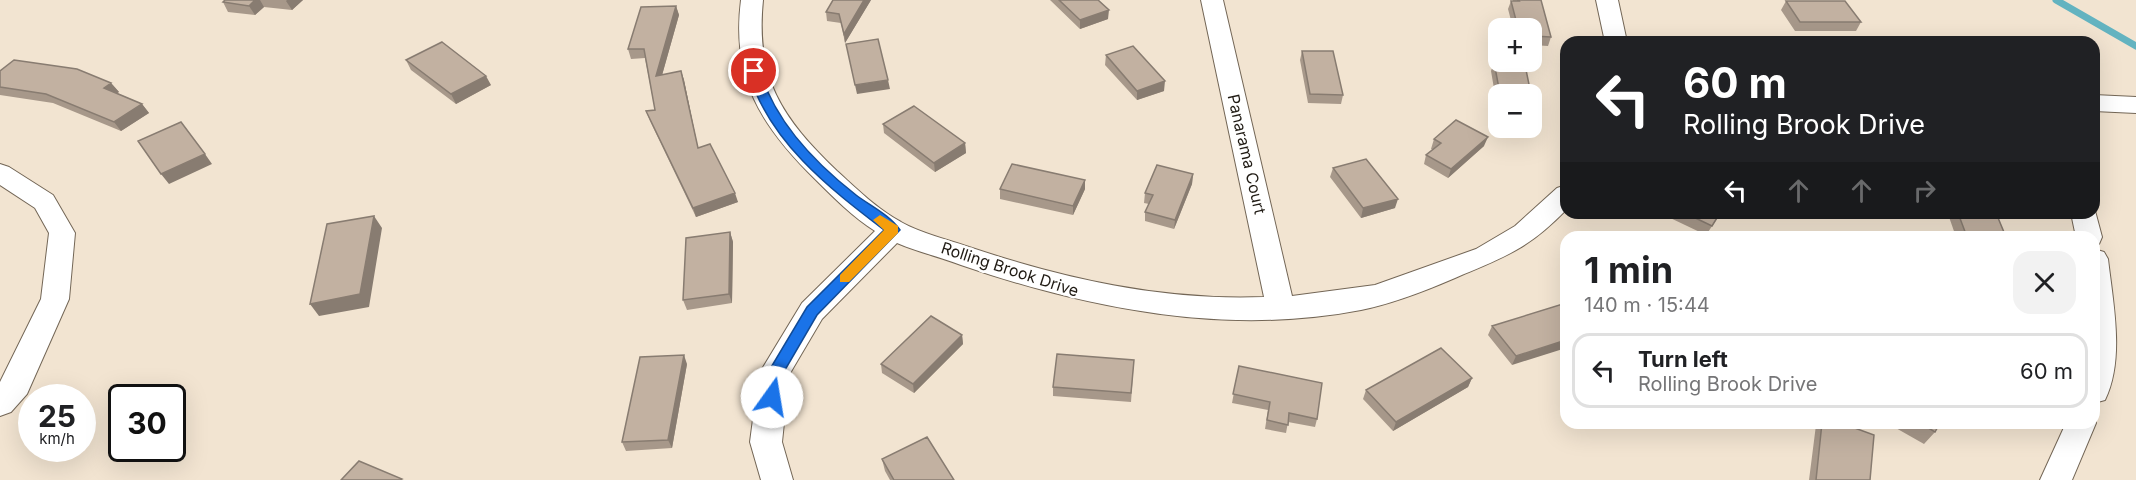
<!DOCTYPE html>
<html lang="en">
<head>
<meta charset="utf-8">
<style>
	:root { --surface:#fff; --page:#f2f2f2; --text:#202124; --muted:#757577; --line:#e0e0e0 }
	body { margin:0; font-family:Inter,sans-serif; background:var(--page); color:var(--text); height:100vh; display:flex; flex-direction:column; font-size:22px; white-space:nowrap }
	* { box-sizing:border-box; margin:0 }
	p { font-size:20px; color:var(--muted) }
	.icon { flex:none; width:33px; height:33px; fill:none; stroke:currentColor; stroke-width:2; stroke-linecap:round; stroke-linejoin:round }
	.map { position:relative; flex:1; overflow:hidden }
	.details { position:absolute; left:1560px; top:231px; width:540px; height:198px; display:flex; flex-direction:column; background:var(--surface); border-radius:18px; box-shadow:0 6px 24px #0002 }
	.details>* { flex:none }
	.banner { position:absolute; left:1560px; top:36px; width:540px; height:183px; border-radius:18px; box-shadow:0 6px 24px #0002; background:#202124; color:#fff; overflow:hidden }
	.fabs { position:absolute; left:1488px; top:18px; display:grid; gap:12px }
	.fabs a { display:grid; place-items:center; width:54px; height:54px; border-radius:12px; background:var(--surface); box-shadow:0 6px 24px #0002; font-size:30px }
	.speed { position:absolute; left:18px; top:384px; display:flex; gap:12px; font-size:30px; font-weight:700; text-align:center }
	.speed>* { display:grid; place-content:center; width:78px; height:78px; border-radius:50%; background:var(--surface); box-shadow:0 6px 24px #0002; line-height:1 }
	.speed small { font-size:15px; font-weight:400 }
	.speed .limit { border:3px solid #111; border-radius:9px; background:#fff; color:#111 }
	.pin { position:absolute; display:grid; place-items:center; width:51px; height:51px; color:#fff; margin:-26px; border:3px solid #fff; border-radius:50%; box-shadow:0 2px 6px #0007 }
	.me { position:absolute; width:66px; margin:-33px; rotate:13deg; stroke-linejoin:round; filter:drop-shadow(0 0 4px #0008) }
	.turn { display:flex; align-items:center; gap:21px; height:126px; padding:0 24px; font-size:27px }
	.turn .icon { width:78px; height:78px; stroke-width:2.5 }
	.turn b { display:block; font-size:42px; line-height:51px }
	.lanes { display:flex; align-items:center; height:57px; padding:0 24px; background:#0003; justify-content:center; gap:30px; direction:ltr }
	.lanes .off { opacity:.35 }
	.round { display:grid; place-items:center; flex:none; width:63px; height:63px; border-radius:18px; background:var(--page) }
	.headline { display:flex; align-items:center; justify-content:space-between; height:102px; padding:0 24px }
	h1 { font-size:36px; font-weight:700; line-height:45px }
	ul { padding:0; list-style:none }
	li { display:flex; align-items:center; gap:18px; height:75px; margin:0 12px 9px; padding:0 12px; border:3px solid var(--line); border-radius:18px }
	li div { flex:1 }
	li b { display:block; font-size:22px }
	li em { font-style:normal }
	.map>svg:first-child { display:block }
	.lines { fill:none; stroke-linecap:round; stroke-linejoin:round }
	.stream { stroke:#63b3c0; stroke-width:7 }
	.street-casing { stroke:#736656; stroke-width:2 }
	.street { fill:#fff; fill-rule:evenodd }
	.wall { fill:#a7988a }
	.shaded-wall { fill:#887c71 }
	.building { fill:#c2b1a1; stroke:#887c71; stroke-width:1.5 }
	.route { fill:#1a73e8; stroke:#114b97; stroke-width:1.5 }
	.slow { fill:#f59e0b }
	.labels { text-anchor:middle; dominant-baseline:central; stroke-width:5; stroke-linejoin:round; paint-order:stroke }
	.street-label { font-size:16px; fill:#201b14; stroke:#fff }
</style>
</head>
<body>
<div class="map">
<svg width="2136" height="480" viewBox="0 0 2136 480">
	<rect width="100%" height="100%" fill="#f2e4d1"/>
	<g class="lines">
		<path class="stream" d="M2056,0L2136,46"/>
		<defs>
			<path id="street" d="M741,0H763C755,79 782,118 837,171C857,189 877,209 901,222C922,234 947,239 969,247C1065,279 1163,301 1264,297L1201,0H1223L1292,296L1375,285L1476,249L1515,226L1557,188L1566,185V210C1527,250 1504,257 1455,278C1425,291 1394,303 1361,310C1226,336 1089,309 961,265C940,257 918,252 897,243L822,319L789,375L782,442L793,480H761L750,442L759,374L802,303L875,231C853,217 834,198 816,180C761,126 731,79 741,0Z
				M1596,0H1618L1627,42H1605Z
				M2094,95L2136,97V113L2094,111Z
				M0,164L9,167L53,195L75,233L69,299L27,394L11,412L0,416V382L41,299L49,233L35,208L0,185Z
				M2094,207L2102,237L2099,244L2094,245V237H2076L2071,213H2094Z
				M2094,249L2104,252L2108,259C2113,303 2125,359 2105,400L2094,403Z
				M2094,418L2096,423L2072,480H2040L2066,423H2094Z"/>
		</defs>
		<use href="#street" class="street-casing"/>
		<use href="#street" class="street"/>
	</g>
	<path class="wall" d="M225,0H303L292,10L264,7L255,15L228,12L223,2Z
		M871,0L845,43L841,23L827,21L826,12Z
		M1050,0H1098L1108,19L1080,29Z
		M1513,0H1541L1551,37L1548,46L1532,45V28H1513L1508,9L1511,1H1513Z
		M1786,1L1861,22L1856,31H1795L1781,10Z
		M676,6L679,15L662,75L681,71L684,80L698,148L738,202L696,217L650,121L646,111L655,110L645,58L631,59L628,49Z
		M1302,51L1343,95L1341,104L1308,103L1300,60Z
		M1106,55L1164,91L1137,100L1105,65Z
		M406,60L491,85L456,104L411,70Z
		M1494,62L1531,94H1498V112L1491,71Z
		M0,71L111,83L119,92L117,93L142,104L149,113L121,131L53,103L0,95Z
		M883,124L965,143L966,153L935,172L884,133Z
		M1434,139L1484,146L1448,178L1424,164L1426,155L1433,150L1431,149Z
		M1333,168L1395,208L1361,218L1330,177Z
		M1193,174L1192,184L1174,229L1145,221V212L1149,204L1144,203L1145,193Z
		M1085,180V189L1073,215L1000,199V189Z
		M1665,213H1721L1706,235L1664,215Z
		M1949,213H1996L2006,237H1956L1948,214Z
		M730,232L733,242L732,303L687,310L683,300Z
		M1566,303L1512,365L1488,335L1492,326Z
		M962,335L963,344L914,393L882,373L881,364Z
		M1134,360L1131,402L1053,396V387Z
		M687,364L672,448L626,451L622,442Z
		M1239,366L1317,419L1315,427L1288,422L1286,433L1265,429L1268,410L1232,403Z
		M1472,378L1468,387L1393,431L1363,399L1366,390Z
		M1818,423H1841L1870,480H1809L1816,425Z
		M1887,423H1940L1935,432L1924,444Z
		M882,459L954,480H890L885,471Z"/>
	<path class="shaded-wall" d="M255,0H260L264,7L255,15L249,6Z
		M287,0H303L292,10L286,1Z
		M864,0H871L845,43L844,34Z
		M676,6L679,15L659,86L656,76Z
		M1109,10L1108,19L1080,29V20Z
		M681,71L684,80L700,158L698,148Z
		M486,76L491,85L456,104L451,94Z
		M888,80L890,89L857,94L855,85Z
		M1165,81L1164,91L1137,100V91Z
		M111,83L119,92L111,97L104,88Z
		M142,104L149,113L121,131L114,122Z
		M1488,137L1484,146L1448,178L1451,169Z
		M965,143L966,153L935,172L934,163Z
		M205,154L212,164L169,184L161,174Z
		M1193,174L1192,184L1174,229L1175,220Z
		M1085,180V189L1073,215V206Z
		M735,193L738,202L696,217L693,208Z
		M1398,199L1395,208L1361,218L1363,208Z
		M374,216L382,228L369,307L319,316L310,304Z
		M730,232L733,242L732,303L729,294Z
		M962,335L963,344L914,393L913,384Z
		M1566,340V348L1512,365L1516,356Z
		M684,355L687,364L672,448L668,440Z
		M1472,378L1468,387L1393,431L1396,422Z"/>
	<path class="building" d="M225,0H255L249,6L223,2Z
		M833,0H864L844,34L839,14L826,12Z
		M1059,0H1098L1109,10L1080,20Z
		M1518,0H1541L1551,37L1532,36V28H1518L1511,1H1519Z
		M1786,1H1845L1861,22H1800Z
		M676,6L656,76L681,71L698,148L710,144L735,193L693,208L646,111L655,110L644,49H628L641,7Z
		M878,39L888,80L855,85L846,44Z
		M442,42L486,76L451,94L406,60Z
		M1133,46L1165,81L1137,91L1106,55Z
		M1302,51H1333L1343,95L1310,94Z
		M14,60L77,69L111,83L104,88L142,104L114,122L46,94L0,87V71Z
		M1494,62L1525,65L1531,94H1500Z
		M914,106L965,143L934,163L883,124Z
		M1456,120L1488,137L1451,169L1426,155L1441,143L1434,139Z
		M181,122L205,154L161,174L138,141Z
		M1366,159L1398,199L1363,208L1333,168Z
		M1012,164L1085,180L1073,206L1000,189Z
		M1157,165L1193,174L1175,220L1145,212L1153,195L1145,193Z
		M1685,213H1720L1712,226Z
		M1958,213H1996L2006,237H1967Z
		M374,216L360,294L310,304L327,224Z
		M730,232L729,294L683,300L686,238Z
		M1566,303V340L1516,356L1492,326Z
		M931,316L962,335L913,384L881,364Z
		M1441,348L1472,378L1396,422L1366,390Z
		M1057,354L1134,360L1131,393L1053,387Z
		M684,355L668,440L622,442L640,357Z
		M1239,366L1322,383L1317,419L1289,413L1288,425L1267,420L1270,402L1233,394Z
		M1822,423H1841L1874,435L1870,480H1816Z
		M1920,423H1940L1935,432Z
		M927,437L954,480H894L882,459Z
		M359,461L402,479L400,480H341Z"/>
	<path class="route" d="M754,68L760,71C775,122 815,163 856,195C869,205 890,215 900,230L817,315L782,375L779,397L772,403L764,397L767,374L807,307L884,230C829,188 768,141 748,71Z"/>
	<path class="slow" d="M880,215L898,226V233L849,282H840V275L884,230L873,220Z"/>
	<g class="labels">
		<g class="street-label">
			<text transform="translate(1247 154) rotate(77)">Panarama Court</text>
			<text transform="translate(1010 269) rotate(18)">Rolling Brook Drive</text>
		</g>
	</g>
</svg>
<div class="fabs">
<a>+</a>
<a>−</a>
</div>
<div class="speed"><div>25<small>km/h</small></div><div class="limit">30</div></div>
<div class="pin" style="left:754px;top:71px;background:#d93025"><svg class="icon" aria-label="arrive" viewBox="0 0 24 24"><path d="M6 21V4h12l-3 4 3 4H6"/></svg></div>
<svg class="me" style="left:772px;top:397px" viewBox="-20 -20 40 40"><circle r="19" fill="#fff"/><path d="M0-13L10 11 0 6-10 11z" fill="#1a73e8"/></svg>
<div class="banner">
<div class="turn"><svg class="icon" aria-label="left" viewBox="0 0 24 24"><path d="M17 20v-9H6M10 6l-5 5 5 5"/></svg><div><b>60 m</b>Rolling Brook Drive</div></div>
<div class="lanes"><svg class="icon" aria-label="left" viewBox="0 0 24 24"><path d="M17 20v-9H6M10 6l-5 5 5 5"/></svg><svg class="icon off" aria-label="ahead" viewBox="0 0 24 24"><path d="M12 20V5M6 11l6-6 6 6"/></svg><svg class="icon off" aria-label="ahead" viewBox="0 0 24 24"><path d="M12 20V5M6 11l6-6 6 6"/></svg><svg class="icon off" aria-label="right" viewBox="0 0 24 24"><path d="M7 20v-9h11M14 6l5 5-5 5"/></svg></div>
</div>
<section class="details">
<div class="headline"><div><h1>1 min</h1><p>140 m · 15:44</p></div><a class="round"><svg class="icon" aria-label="close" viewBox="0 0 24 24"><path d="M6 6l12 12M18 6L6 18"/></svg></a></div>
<ul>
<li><svg class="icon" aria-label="left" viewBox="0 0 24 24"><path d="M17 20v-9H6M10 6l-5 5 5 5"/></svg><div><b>Turn left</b><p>Rolling Brook Drive</p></div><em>60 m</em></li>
</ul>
</section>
</div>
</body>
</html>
